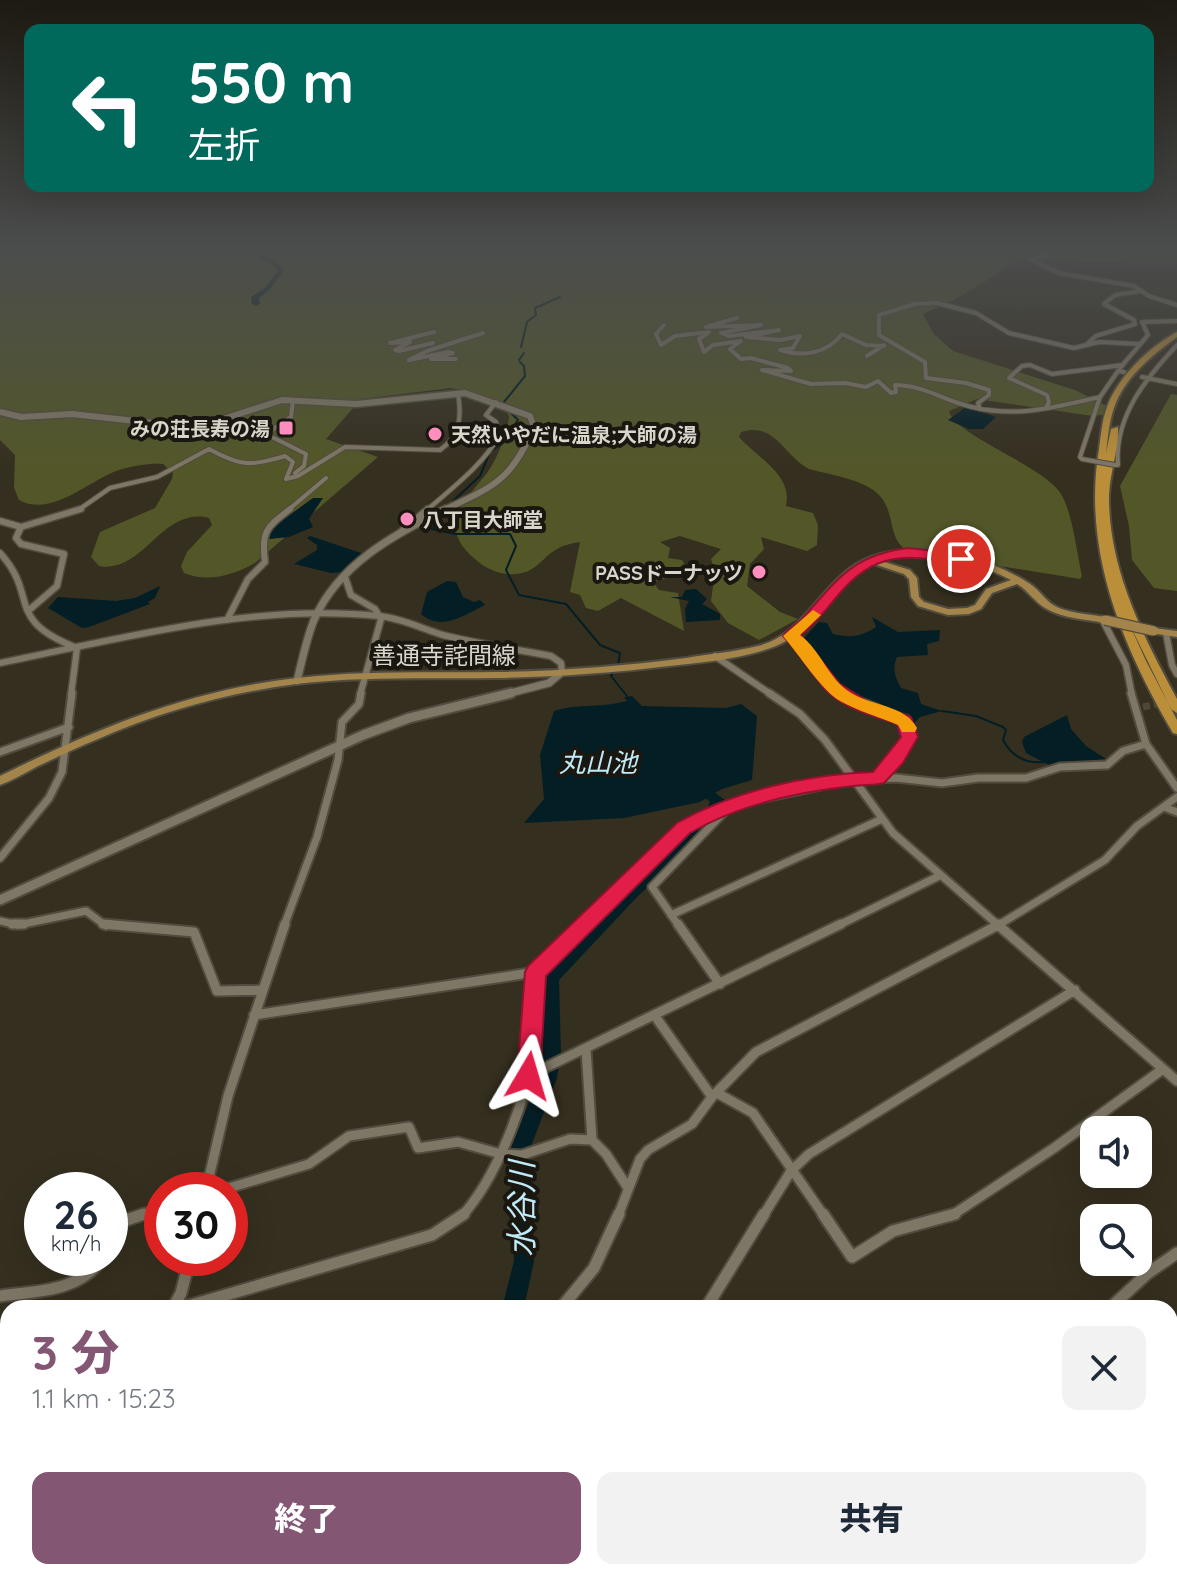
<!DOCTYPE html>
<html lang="ja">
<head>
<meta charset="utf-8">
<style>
	:root { --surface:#fff; --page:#f2f2f3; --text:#1f2937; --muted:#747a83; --accent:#835674 }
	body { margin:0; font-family:Quicksand,"Noto Sans JP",sans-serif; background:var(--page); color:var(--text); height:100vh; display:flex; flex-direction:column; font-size:30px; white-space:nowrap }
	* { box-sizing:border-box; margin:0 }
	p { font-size:26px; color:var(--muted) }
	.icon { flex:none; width:44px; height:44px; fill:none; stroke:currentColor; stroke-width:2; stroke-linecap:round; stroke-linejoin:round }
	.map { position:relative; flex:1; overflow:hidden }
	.side { position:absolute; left:0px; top:1300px; width:1178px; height:280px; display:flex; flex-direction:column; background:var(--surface); border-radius:24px 24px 0 0; box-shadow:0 8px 32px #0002 }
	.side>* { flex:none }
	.guide { position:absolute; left:24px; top:24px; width:1130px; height:168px; border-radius:16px; box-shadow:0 8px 32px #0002; background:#00695c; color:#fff; overflow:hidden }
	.controls { position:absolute; left:1080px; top:1116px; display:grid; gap:16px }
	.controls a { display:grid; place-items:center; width:72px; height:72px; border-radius:16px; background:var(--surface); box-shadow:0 8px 32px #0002; font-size:40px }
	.speed { position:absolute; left:24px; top:1172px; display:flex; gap:16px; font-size:40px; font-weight:700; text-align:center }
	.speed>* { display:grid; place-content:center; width:104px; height:104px; border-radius:50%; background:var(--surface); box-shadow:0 8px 32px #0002; line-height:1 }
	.speed small { font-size:20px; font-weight:400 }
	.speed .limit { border:12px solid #d22; background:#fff; color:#111 }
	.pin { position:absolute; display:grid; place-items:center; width:68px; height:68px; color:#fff; margin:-34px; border:4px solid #fff; border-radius:50%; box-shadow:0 2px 8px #0007 }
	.me { position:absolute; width:88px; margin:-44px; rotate:7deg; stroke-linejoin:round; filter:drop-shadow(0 0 6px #0008) }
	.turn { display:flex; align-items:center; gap:28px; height:168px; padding:0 32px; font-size:36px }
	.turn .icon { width:104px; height:104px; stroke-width:2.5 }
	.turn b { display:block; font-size:56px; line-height:68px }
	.round { display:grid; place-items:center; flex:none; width:84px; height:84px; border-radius:16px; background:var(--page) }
	.overview { display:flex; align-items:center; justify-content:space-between; height:136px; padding:0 32px }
	h1 { font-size:48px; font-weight:800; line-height:60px; color:var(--accent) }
	.button { display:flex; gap:16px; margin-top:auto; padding:16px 32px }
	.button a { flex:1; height:92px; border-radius:16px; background:var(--accent); color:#fff; font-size:32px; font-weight:800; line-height:92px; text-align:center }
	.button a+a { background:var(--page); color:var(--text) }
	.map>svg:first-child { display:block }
	.green { fill:#535728 }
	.water { fill:#041e25 }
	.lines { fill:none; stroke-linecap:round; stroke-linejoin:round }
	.stream { stroke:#041e25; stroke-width:2 }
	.river { fill:#041e25; fill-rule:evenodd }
	.minor-tunnel { stroke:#4d4839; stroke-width:7; stroke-dasharray:7 4; stroke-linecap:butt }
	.minor-far4-casing { stroke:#514c3f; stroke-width:6 }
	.minor-far3-casing { stroke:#514c3f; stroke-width:9 }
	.minor-far2-casing { stroke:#514c3f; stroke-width:11 }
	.minor-far1-casing { stroke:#514c3f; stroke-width:13 }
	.minor-casing { stroke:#514c3f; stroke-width:15 }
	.tertiary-far2-casing { stroke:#514c3f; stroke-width:9 }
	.tertiary-far1-casing { stroke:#514c3f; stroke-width:10 }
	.tertiary-casing { stroke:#514c3f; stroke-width:13 }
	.primary-casing { stroke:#514c3f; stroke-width:4 }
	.motorway-casing { stroke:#514c3f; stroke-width:4 }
	.minor-far4 { stroke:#7e7766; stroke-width:4 }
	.minor-far3 { stroke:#7e7766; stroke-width:6 }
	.minor-far2 { stroke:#7e7766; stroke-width:7 }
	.minor-far1 { stroke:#7e7766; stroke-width:9 }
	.minor { stroke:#7e7766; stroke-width:11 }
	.tertiary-far2 { stroke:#7e7766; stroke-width:6 }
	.tertiary-far1 { stroke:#7e7766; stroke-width:7 }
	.tertiary { stroke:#7e7766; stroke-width:9 }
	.primary { fill:#a3854b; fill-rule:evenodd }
	.motorway { fill:#bb8f39; fill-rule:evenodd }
	.minor-bridge-casing { stroke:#514c3f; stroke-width:6; stroke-linecap:butt }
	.primary-bridge-casing { stroke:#514c3f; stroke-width:12; stroke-linecap:butt }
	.minor-bridge { stroke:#7e7766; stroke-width:4 }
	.primary-bridge { stroke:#a3854b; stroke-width:9 }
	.route { fill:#e11d48; stroke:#92132f; stroke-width:2 }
	.slow { fill:#f59e0b }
	.poi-dot { fill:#fe8ebe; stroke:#1a1710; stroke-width:3 }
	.labels { text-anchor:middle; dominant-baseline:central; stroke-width:8; stroke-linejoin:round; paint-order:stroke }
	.far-poi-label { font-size:20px; font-weight:bold; fill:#d8d5cb; stroke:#1a1710; text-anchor:end }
	.street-label { font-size:24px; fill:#d8d5cb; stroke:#1a1710 }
	.water-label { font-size:26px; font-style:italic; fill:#c0eaf7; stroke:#1a1710 }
	.near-water-label { font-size:32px; font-style:italic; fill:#c0eaf7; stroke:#1a1710 }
</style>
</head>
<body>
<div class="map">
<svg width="1177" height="1580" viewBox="0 0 1177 1580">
	<rect width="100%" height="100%" fill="#352f1f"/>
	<path class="green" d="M0,246H1177V264L1020,260L1006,265L994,276L952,301L923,314L933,333L953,351L1075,390L1109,407L1110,414L1093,416L977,399L949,411C955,435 1037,463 1059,491C1072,508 1077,554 1082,576L1080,579L908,551C887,539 896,514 880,496C865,479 830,475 809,469C784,456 775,421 741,432L739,437C757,458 793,474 786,506L813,513L818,525L817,545L807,551L761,537L764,549L750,564L747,586L780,612L798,619L759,640L728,623L711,601L715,572L711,559L721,549L680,536L660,542L670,548L668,558L682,560L689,571L653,582L659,590L678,593L684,631L621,598L598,611L586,608L580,595L570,592L580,542C572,543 564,545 557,549C544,556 537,570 522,573C505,577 489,571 476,560C436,527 463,503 487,473C497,460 508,432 509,416C501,403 489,402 475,402L464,390L450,388L361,399L326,439L378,457L255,563C234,575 208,583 184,573L181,566L187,552L212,525L209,518C162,506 144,574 99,566L91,557L100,532L155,508L172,479L173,473L163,464C149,463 133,466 119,470C89,480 52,518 19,500L14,488L15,455L0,440Z
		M1171,394L1177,395V591L1154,588L1132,560L1129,526L1120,486Z"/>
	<path class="water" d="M966,407L996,417L983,429H969L948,420Z
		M313,498H323L309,519L313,527L289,537L269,539L273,527Z
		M310,536L364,554L348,572L331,573L294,564L317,550V545L307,538Z
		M447,581L456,582L463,597L474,602L480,600L485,605C464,615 442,632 421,614L427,592Z
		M160,586L155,598L148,602L150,604L89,627L82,628L48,608L58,597L116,601L135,598Z
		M696,589L707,599L702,604L720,614V620L686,622L685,609L689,601L670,597H682L685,590Z
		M872,617L898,632L940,630L939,641L927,644L928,655L897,657C892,668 895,678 901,688L918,693L921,704L942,711L920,717L912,725L910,714L874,705L844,691L803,639L819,622L827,623L833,634C850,638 861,637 876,627Z
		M632,696L642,706L726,708L741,704L757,716L752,780L722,789L700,802L624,818L524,823L544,799L540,755L554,711C579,703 603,708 627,701L624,697Z
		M1067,715L1071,729L1086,746L1106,759L1049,765L1026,753L1022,742L1024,737Z"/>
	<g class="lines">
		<path class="stream" d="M521,347L527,322L536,315L535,308L560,297
			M519,360L524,353
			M504,402L525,376L524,366L520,362
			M453,501L480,476L490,452L500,445L518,420L510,412
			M437,524L432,529L455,534H510L516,546L506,570L519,595L566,604L600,645L620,653L618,665
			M613,672L611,676L627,696
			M942,711L976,716L1003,727L1006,730L1003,740C1012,757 1027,764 1046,762"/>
		<path class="river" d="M267,246H274L265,256L277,262L284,271L269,290L259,298L260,304L256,306L252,304L251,297L265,288L278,271L273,264L258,257Z
			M699,781L725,800L713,826L637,897L559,980L561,1054L557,1078L530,1149L534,1261L524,1308H502L514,1261L510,1149L539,1078L543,1054V978L627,889L702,819L710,802L692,786Z
			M187,1572H215L212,1580H183Z"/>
		<path class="minor-tunnel" d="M1143,707L1177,700"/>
		<defs>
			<path id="minor-far4" d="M1018,246L1022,252C1033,251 1040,246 1049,255L1030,259L1059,273L1134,286L1149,296L1177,305
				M737,318L706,327L761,325L721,333L729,336L779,330L746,337L780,340L800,336L793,348L780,350C803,357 827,354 842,334L866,345L884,346
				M664,325L656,334L661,345L675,336L709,332L699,339L704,352L713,345L741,341L730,349L741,359L751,358L788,368L791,371L762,370L811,384L845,383L866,387L878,381L891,393L896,392L895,385C923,385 945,401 972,407C1017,418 1056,407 1100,397
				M433,343L399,351L395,350L410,342L390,343L434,332
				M1086,345L1096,336L1135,324L1134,320L1104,304L1115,295L1140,291
				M867,356L884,345
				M456,359H431L453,353L448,352L409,360L427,351L483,333
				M1120,368L1148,335L1142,322L1177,321
				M1142,377L1177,384
				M293,400L291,417L266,434L306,454L304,466L295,473
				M1046,408L1049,402L1047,395L1009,378L1022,366L1030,365L1052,374L1123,365
				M980,409L978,403L989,395V390L966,383L926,378L925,362L879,335V315L915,304L937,303L976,313L1009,333L1074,348L1099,342L1140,344
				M1082,459L1080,457L1100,397L1118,371L1124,372
				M1115,465H1118C1114,417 1146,378 1177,345
				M286,479L298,476L345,447L440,450C460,436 462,417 458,394
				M77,511L110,488L157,477L209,449C242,467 250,466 285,456L293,462L286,479
				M287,511L326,478
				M426,511C452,488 482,466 499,436L496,422L486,415L496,402"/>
			<path id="minor-far3" d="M0,521L21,527L81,509
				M21,527L16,538L21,544L64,554L57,586L28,611
				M402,531L428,509
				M0,553C40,597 3,619 77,648
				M345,577L351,595L375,609L381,619L360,695
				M228,618L248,579L265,562C261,531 266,528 290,509
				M1102,619L1126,665L1132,695
				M1166,633L1172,665L1177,674
				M791,636L843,695
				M715,656L772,695
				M0,663C124,638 252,603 379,616C402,618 422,629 443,635C479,644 515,649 551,656L561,663L562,672
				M71,695L77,648"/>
			<path id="minor-far2" d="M769,693L800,714L825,740L893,833L999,926
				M840,693C858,705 922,715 906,745C900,758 887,768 878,779
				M1131,693L1146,744L1177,788
				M0,752L69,727
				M853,780L896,778L942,783L978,778H1026L1060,767L1107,765L1123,751L1146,744
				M1164,807L1177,812
				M0,858L49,798L62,772L72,693
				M671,915L882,819
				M0,921L18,925L86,911L106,926
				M284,926L317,837L338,760L342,722L359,704L361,693
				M581,926L684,828L745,802L853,779
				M679,926L652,887L731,805
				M837,926L939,876
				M997,926L1105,860L1137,826L1177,797"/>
			<path id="minor-far1" d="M12,924H24
				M103,924L194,932L217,991L262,990
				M678,924L720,984
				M997,924L1177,1081
				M254,1015L536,972
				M655,1016L712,1097
				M586,1049L592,1140
				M528,1076L841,924
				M717,1093L753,1113L824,1216
				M206,1190L228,1096L285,924
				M222,1190L309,1164L349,1136L409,1127L418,1148L458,1142L501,1154L522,1155L570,1139L592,1140L606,1154L628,1188
				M138,1216L162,1208
				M462,1216C497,1177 527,1100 533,1047C535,1022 527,996 537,973C545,954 568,938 583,924
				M618,1216L640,1159L648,1150L692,1124L712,1097L756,1052L1000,924
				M763,1216L791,1171L809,1154L1075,990
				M951,1216L1054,1148L1163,1069"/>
			<path id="minor" d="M823,1214L852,1257L893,1231L955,1214
				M110,1232L112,1225L144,1214
				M0,1296C37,1291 80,1292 102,1258
				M173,1308L181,1293L190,1258
				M181,1308L432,1235L464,1214
				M561,1308L594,1268L619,1214
				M706,1308L764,1214
				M1110,1308L1148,1273L1177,1253
				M0,1384L8,1382
				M1074,1572L1082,1580
				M39,1580L65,1572
				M70,1580L71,1572
				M174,1580L181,1572
				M326,1580L330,1572
				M681,1580L682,1572
				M921,1580L929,1572"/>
			<path id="tertiary-far2" d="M0,412L21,417L72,414L181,426L220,420L282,400L356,404L465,393L530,416L534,427C511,482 492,487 442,511"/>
			<path id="tertiary-far1" d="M297,681C302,661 306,640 314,620C338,565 394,534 446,509
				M503,695L549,683L562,672"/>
			<path id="tertiary" d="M0,900L363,735L409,718L511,693"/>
			<path id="primary" d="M918,549C957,552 997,562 1030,584C1041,591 1046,603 1059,608C1074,614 1092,614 1108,618L1110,620L1105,623C1086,619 1064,619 1047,609C1035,603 1029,591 1017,584L992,593L981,609L969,614L948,615L918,606L911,597L909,579L904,574L871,563C860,570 851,576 842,585C821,606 805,634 776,646C743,659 704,662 669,666C612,673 553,677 495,678C429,679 362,676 296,684C227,693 162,711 98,739C78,747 58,757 38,766C25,773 13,780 0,785V776C95,729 192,689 298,678C364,670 431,673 498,672C561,671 624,666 686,658C709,654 734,652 758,646C801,635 816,594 849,569C869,554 893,550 918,549ZM918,554C951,557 981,564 1011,580L986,589L975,605L967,608L948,609L924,602L919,597L917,578L910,570L878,560L895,555Z
				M1154,628L1177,631V637L1151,633L1149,631Z"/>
			<path id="motorway" d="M1177,332V337C1152,355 1124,378 1114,408C1109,422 1108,438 1106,453L1111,429L1118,427C1119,449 1110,472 1109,495C1108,568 1143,636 1177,699V713L1171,709L1128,621L1146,661L1177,720V734L1173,733C1122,646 1082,550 1099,449C1101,435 1102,420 1107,407C1118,377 1149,347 1177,332Z"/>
		</defs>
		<use href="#minor-far4" class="minor-far4-casing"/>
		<use href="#minor-far3" class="minor-far3-casing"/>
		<use href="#minor-far2" class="minor-far2-casing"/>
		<use href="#minor-far1" class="minor-far1-casing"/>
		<use href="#minor" class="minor-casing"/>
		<use href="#tertiary-far2" class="tertiary-far2-casing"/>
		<use href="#tertiary-far1" class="tertiary-far1-casing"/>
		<use href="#tertiary" class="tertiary-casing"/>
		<use href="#primary" class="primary-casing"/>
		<use href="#motorway" class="motorway-casing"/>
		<use href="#minor-far4" class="minor-far4"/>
		<use href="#minor-far3" class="minor-far3"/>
		<use href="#minor-far2" class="minor-far2"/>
		<use href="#minor-far1" class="minor-far1"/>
		<use href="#minor" class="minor"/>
		<use href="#tertiary-far2" class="tertiary-far2"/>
		<use href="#tertiary-far1" class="tertiary-far1"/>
		<use href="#tertiary" class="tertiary"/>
		<use href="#primary" class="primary"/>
		<use href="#motorway" class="motorway"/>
		<defs>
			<path id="minor-bridge" d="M1082,459L1115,465"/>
			<path id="primary-bridge" d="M1105,620L1154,631"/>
		</defs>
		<use href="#minor-bridge" class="minor-bridge-casing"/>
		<use href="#primary-bridge" class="primary-bridge-casing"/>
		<use href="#minor-bridge" class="minor-bridge"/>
		<use href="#primary-bridge" class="primary-bridge"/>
	</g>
	<linearGradient id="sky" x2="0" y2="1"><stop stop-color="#1d1a11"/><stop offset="0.53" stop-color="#4b4d4d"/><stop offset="1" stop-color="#4b4d4d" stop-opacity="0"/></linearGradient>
	<rect width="1177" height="468" fill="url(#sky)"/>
	<path class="route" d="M908,548L961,554L968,559L961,563C908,556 877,549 840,593C827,608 816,624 801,635L840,684L872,704L911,717L918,737L903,763L884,783C874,786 863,784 853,786C797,792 739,804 690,833L546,976L540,1076L537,1083L528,1086L520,1083L517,1076L525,972L528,966L677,823C733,791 808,774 873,772L901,737L897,724C874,716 845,709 827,691C811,674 799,652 783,636C788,629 796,625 802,619C837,580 852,555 908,548Z"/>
	<path class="slow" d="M813,610L821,615L800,635C821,650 828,679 851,693C872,706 905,705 917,728L915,732H902L898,725C879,717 858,711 840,701C822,691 798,653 783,636Z"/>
	<g class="poi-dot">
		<rect x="278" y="420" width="16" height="16" rx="4"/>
		<circle cx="435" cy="434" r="8"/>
		<circle cx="407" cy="519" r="8"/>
		<circle cx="759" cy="572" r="8"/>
	</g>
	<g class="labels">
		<g class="far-poi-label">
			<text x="270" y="428">みの荘長寿の湯</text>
			<text x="451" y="434" text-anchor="start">天然いやだに温泉;大師の湯</text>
			<text x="423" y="519" text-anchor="start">八丁目大師堂</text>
			<text x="743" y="572">PASSドーナッツ</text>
		</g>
		<g class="street-label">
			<text x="444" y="655">善通寺詫間線</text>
		</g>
		<g class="water-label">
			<text x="598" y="762">丸山池</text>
		</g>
		<g class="near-water-label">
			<text transform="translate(521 1209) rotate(-90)">水谷川</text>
		</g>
	</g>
</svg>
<div class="controls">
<a><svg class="icon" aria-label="sound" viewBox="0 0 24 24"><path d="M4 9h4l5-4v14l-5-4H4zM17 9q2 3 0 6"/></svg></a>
<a><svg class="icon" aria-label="search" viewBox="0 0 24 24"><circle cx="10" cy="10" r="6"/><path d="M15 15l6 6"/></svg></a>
</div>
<div class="speed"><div>26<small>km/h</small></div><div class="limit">30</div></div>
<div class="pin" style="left:961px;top:559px;background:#d93025"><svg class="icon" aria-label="arrive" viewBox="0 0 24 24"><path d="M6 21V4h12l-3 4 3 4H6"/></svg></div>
<svg class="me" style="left:528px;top:1076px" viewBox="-20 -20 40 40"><path d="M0-17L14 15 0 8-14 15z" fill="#e11d48" stroke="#fff" stroke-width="4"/></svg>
<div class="guide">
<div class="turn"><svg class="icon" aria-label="left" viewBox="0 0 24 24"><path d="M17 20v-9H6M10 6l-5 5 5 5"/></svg><div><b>550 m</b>左折</div></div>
</div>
<section class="side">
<div class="overview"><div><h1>3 分</h1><p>1.1 km · 15:23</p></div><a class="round"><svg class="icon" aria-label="close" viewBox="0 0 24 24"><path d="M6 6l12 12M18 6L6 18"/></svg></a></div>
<div class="button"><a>終了</a><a>共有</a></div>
</section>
</div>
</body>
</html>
